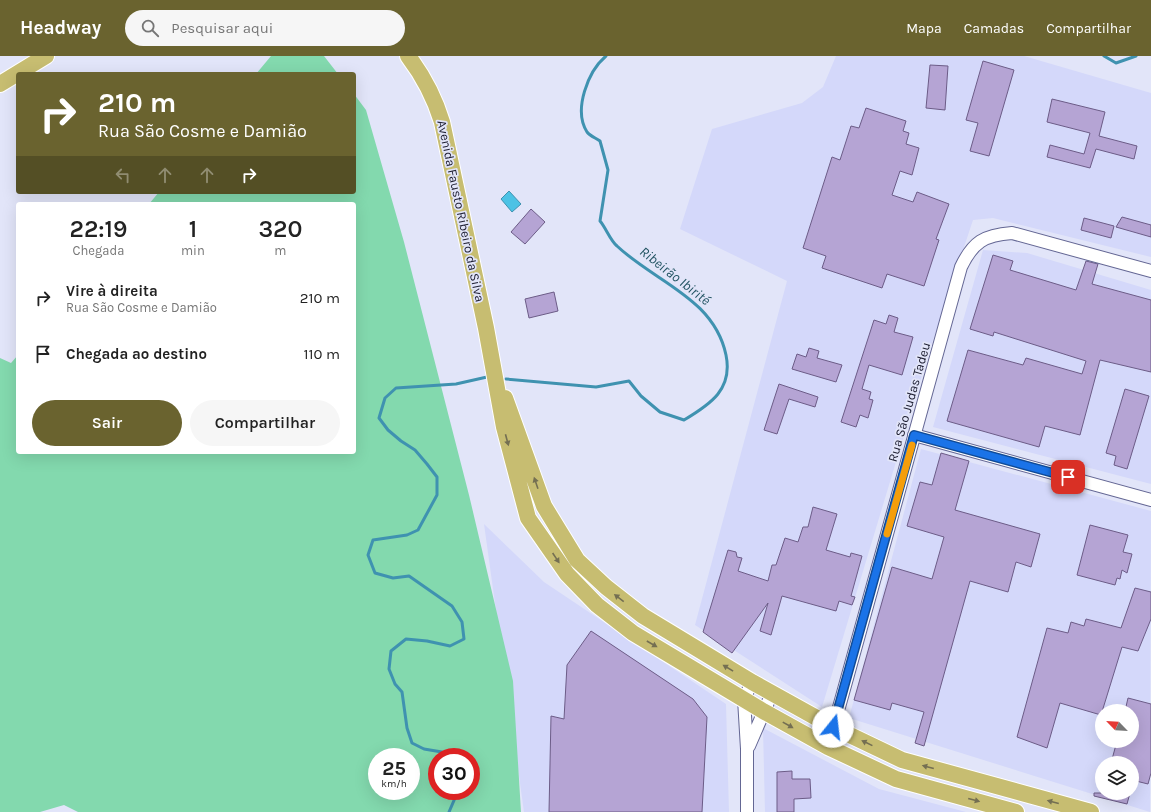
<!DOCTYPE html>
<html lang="pt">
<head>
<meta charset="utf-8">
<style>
	:root { --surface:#fff; --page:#f6f6f6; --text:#222; --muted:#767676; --accent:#6a632f }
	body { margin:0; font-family:Karla,sans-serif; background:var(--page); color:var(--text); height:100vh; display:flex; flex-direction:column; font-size:15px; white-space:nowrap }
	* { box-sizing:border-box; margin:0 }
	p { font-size:13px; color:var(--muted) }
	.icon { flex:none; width:22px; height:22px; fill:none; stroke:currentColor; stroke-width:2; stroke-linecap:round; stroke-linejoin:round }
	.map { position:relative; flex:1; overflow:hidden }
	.sheet { position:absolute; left:16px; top:146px; width:340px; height:252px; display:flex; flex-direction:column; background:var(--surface); border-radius:4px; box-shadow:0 4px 16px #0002 }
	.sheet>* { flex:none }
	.banner { position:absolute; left:16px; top:16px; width:340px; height:122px; border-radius:4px; box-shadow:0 4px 16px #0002; background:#6a632f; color:#fff; overflow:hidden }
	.needle { width:26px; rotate:295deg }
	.buttons { position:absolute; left:1095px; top:648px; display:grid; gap:8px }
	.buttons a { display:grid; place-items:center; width:44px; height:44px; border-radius:50%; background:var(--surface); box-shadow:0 4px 16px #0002; font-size:20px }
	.speed { position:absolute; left:368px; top:692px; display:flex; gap:8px; font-size:20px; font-weight:700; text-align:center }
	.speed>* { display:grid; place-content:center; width:52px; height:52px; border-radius:50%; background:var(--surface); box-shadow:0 4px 16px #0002; line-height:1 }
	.speed small { font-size:10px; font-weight:400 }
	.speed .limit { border:6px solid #d22; background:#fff; color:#111 }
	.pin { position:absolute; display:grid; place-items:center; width:34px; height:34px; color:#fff; margin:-17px; border-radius:8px; box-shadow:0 2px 6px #0006 }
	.me { position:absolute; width:44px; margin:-22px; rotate:16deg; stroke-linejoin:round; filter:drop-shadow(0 0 3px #0008) }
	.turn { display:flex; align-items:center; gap:14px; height:84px; padding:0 16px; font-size:18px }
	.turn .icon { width:52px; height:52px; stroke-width:2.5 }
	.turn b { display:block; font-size:28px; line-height:34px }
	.lanes { display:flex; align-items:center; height:38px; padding:0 16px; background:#0003; justify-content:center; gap:20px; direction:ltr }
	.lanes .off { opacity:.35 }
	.eta { display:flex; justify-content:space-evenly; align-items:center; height:68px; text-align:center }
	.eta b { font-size:24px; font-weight:600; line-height:28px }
	.cta { display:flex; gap:8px; margin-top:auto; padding:8px 16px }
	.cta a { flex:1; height:46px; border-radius:24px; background:var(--accent); color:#fff; font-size:16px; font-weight:600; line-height:46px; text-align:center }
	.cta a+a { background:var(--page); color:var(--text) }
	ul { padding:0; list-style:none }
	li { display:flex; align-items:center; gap:12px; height:56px; padding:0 16px }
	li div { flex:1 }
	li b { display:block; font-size:15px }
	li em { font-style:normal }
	header { display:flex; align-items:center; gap:24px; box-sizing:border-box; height:56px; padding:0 20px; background:var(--accent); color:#fff }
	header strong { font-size:19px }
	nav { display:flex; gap:22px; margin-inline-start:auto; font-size:14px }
	.search { width:280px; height:36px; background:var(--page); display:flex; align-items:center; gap:10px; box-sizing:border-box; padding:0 14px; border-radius:22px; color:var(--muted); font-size:15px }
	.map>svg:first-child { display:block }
	.built { fill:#d4d8fa; fill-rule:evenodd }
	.green { fill:#83d9ae; fill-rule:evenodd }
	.water { fill:#4cc2e5; stroke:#3f92b0 }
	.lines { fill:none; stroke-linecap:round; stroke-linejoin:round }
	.stream { stroke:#3f92b0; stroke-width:3 }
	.building { fill:#b5a4d4; stroke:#6c5c87 }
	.minor-casing { stroke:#646794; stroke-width:14 }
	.major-casing { stroke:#fff; stroke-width:18 }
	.minor { stroke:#fff; stroke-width:12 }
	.major { stroke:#c7bd71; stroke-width:16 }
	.oneway { fill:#746f52 }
	.route-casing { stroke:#114b97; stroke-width:10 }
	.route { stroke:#1a73e8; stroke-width:7 }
	.slow { stroke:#f59e0b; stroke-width:7 }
	.labels { text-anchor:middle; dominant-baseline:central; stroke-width:3.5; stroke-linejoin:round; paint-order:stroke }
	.street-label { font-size:13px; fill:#202134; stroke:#e2e5f9 }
	.water-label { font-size:14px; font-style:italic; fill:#235463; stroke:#e2e5f9 }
</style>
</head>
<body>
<header>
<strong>Headway</strong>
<div class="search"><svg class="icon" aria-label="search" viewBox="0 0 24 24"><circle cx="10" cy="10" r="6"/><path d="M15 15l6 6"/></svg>Pesquisar aqui</div>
<nav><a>Mapa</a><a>Camadas</a><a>Compartilhar</a></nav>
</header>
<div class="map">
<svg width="1151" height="756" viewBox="0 0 1151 756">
	<rect width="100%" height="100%" fill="#e2e5f9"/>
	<path class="built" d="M836,0H1024L1151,37V201L993,162L973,164L931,290L822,651L695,569L787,225L680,173L712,73L802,47L823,31Z
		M983,194L1027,197L1151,234V428L933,371Z
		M921,393L1151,455L1150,756L849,662ZM1102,655H1132V685H1102ZM1102,707H1132V737H1102Z
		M484,468L544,526L726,648L729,756H524Z
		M763,672L879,733L966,756H765Z"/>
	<path class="green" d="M271,0H324L338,18H256Z
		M354,38L366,54L404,186L469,439L513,625L521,756H78L64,749L40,756H0V302L11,307L18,299V396H354V148H149L159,136H354ZM377,701H411V735H377ZM437,701H471V735H437Z"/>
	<path class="water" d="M509,135L521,148L512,156L501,143Z"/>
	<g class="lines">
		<path class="stream" d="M1104,0L1116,7L1136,0
			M506,323L596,331L629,325L641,340L660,356L684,364C711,348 733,333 726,299C714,242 655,226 617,190C610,184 606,172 600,165L608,114L600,85C596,82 590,80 587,76C573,54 588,15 606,0
			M448,701L442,696L424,693L412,687L407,672L402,636L395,628L389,613L391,595L406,583L427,585L450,590L464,583L462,566L452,550L409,520L393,522L375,517L368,499L373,484L407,479L418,474L437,439V421L427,408L415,394L401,385L388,374L379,362L385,342L396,332L456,328L487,321
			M449,756L458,735"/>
	</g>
	<path class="building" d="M983,5L1014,14L989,100L970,95L978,67L966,64Z
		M930,9L948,10L945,54L926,52Z
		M1052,43L1105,56L1099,80L1137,90L1134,103L1096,93L1090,112L1047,101L1050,89L1084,98L1090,77L1047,66Z
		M866,52L906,65L903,75L909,77L906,88L919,92L912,119L900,115L892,139L913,146L917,136L949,148L936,183L939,184L924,230L887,218L882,232L822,212L826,200L803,192L832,101L840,104L851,70L859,72Z
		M531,153L545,166L525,188L511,176Z
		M1122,161L1151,169V181L1116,171Z
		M1084,162L1114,170L1111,182L1081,174Z
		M993,199L1013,205L1010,214L1076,234L1086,205L1098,208L1092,228L1151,244V316L1100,304L1080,379L1045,370L1039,391L947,365L968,294L1023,309L1026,302L1082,318L1086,305L994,276L993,280L970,273Z
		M554,236L558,255L529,262L525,243Z
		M889,259L898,262L894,276L913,281L902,319L869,309L862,333L871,336L869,343L873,344L868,362L860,359L856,371L841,366L874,264L886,268Z
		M809,292L819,295L817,302L842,309L836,326L792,313L797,298L806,301Z
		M779,328L818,341L815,351L789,343L777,378L764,374Z
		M1125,333L1149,340L1127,413L1114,409L1116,400L1106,397Z
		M941,397L969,405L955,454L1040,478L1031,511L1016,506L1008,536L970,525L924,690L915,687L924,656L892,647L890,654L854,644L892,511L932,523L944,481L907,470L920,426L932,429Z
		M813,451L837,458L826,494L850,501L851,497L862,500L851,540L855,541L852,549L839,545L836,555L782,540L771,579L760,575L768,547L732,597L703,576L728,494L736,496L737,501L742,502L738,515L768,525L772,509H776L785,482L798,486L803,471H808Z
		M1090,469L1128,479L1123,496L1132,498L1127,517L1122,514L1120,523L1117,522L1115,529L1077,519Z
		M1135,532L1151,536V563L1138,595L1122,591L1101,659L1060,647L1047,692L1017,681L1047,572L1068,577L1071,566L1084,570L1086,563L1121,572Z
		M591,575L693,643L707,661L702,756H549L551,660L564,663L567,609Z
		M1128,642L1151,648V717L1148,728L1132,724V707H1111L1117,685H1132V655H1125Z
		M792,715V723H810L811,742L794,743V756H777V716Z
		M1094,737H1130L1127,748L1094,740Z"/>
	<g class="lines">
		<defs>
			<path id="minor" d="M914,379L1151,444
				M749,690L772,637
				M828,691L961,211C973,186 984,179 1012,177L1151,215
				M747,756V693L744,643L752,626"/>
			<path id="major" d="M408,0C424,21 434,40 442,66L486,272L504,371L528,462L567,518L597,549L633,577L763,655L828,691L896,723L1016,756
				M0,28L46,0
				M505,342L544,450L577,504L606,531L643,560L752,626L833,671L902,704L1091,756"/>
		</defs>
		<use href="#minor" class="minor-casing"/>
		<use href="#major" class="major-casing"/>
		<use href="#minor" class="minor"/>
		<use href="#major" class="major"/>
	</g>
	<defs><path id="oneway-solid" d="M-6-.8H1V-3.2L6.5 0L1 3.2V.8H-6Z"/></defs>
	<g class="oneway">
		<use href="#oneway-solid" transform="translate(507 384) rotate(75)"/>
		<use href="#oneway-solid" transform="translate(536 427) rotate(-109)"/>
		<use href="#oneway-solid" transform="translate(556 502) rotate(56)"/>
		<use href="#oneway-solid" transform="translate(619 542) rotate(-142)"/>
		<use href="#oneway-solid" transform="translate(652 588) rotate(30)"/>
		<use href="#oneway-solid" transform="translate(728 612) rotate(-149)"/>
		<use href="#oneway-solid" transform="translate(788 669) rotate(29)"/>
		<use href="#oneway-solid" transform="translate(867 687) rotate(-154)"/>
		<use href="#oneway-solid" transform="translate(928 711) rotate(-165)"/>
		<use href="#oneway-solid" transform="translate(974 744) rotate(15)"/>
		<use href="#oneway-solid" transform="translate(1053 746) rotate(-165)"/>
	</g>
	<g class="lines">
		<defs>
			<path id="route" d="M833,671L914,379L1068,421"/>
		</defs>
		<use href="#route" class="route-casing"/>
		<use href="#route" class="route"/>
		<path class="slow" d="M887,478L912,389"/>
	</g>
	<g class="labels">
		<g class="street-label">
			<text transform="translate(461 155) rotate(78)">Avenida Fausto Ribeiro da Silva</text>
			<text transform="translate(909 346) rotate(-74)">Rua São Judas Tadeu</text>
		</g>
		<g class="water-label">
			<text transform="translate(675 220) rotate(38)">Ribeirão Ibirité</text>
		</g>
	</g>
</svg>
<div class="buttons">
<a><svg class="needle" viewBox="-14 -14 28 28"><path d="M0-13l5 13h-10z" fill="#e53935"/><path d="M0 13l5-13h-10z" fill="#767676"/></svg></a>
<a><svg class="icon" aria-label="layers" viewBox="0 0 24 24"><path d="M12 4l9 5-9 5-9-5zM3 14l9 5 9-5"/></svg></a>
</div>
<div class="speed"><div>25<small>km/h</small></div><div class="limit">30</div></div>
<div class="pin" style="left:1068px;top:421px;background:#d93025"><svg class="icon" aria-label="arrive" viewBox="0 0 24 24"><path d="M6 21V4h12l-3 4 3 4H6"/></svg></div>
<svg class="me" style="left:833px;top:671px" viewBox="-20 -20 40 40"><circle r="19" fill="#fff"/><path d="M0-13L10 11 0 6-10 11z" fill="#1a73e8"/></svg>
<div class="banner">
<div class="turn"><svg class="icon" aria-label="right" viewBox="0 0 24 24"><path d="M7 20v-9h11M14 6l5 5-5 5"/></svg><div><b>210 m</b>Rua São Cosme e Damião</div></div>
<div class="lanes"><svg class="icon off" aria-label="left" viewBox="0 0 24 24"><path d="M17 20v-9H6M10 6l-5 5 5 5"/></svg><svg class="icon off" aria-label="ahead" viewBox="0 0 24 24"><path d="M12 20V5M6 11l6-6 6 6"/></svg><svg class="icon off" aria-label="ahead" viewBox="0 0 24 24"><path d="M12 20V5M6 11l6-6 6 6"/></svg><svg class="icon" aria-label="right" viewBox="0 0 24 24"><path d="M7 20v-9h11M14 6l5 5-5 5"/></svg></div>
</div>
<section class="sheet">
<div class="eta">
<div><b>22:19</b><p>Chegada</p></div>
<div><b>1</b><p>min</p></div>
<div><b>320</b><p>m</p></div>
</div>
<ul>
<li><svg class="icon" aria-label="right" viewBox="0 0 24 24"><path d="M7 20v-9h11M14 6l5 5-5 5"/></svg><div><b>Vire à direita</b><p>Rua São Cosme e Damião</p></div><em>210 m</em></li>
<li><svg class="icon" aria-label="arrive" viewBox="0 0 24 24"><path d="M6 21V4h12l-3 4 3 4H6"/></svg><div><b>Chegada ao destino</b></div><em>110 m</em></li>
</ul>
<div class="cta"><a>Sair</a><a>Compartilhar</a></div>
</section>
</div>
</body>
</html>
